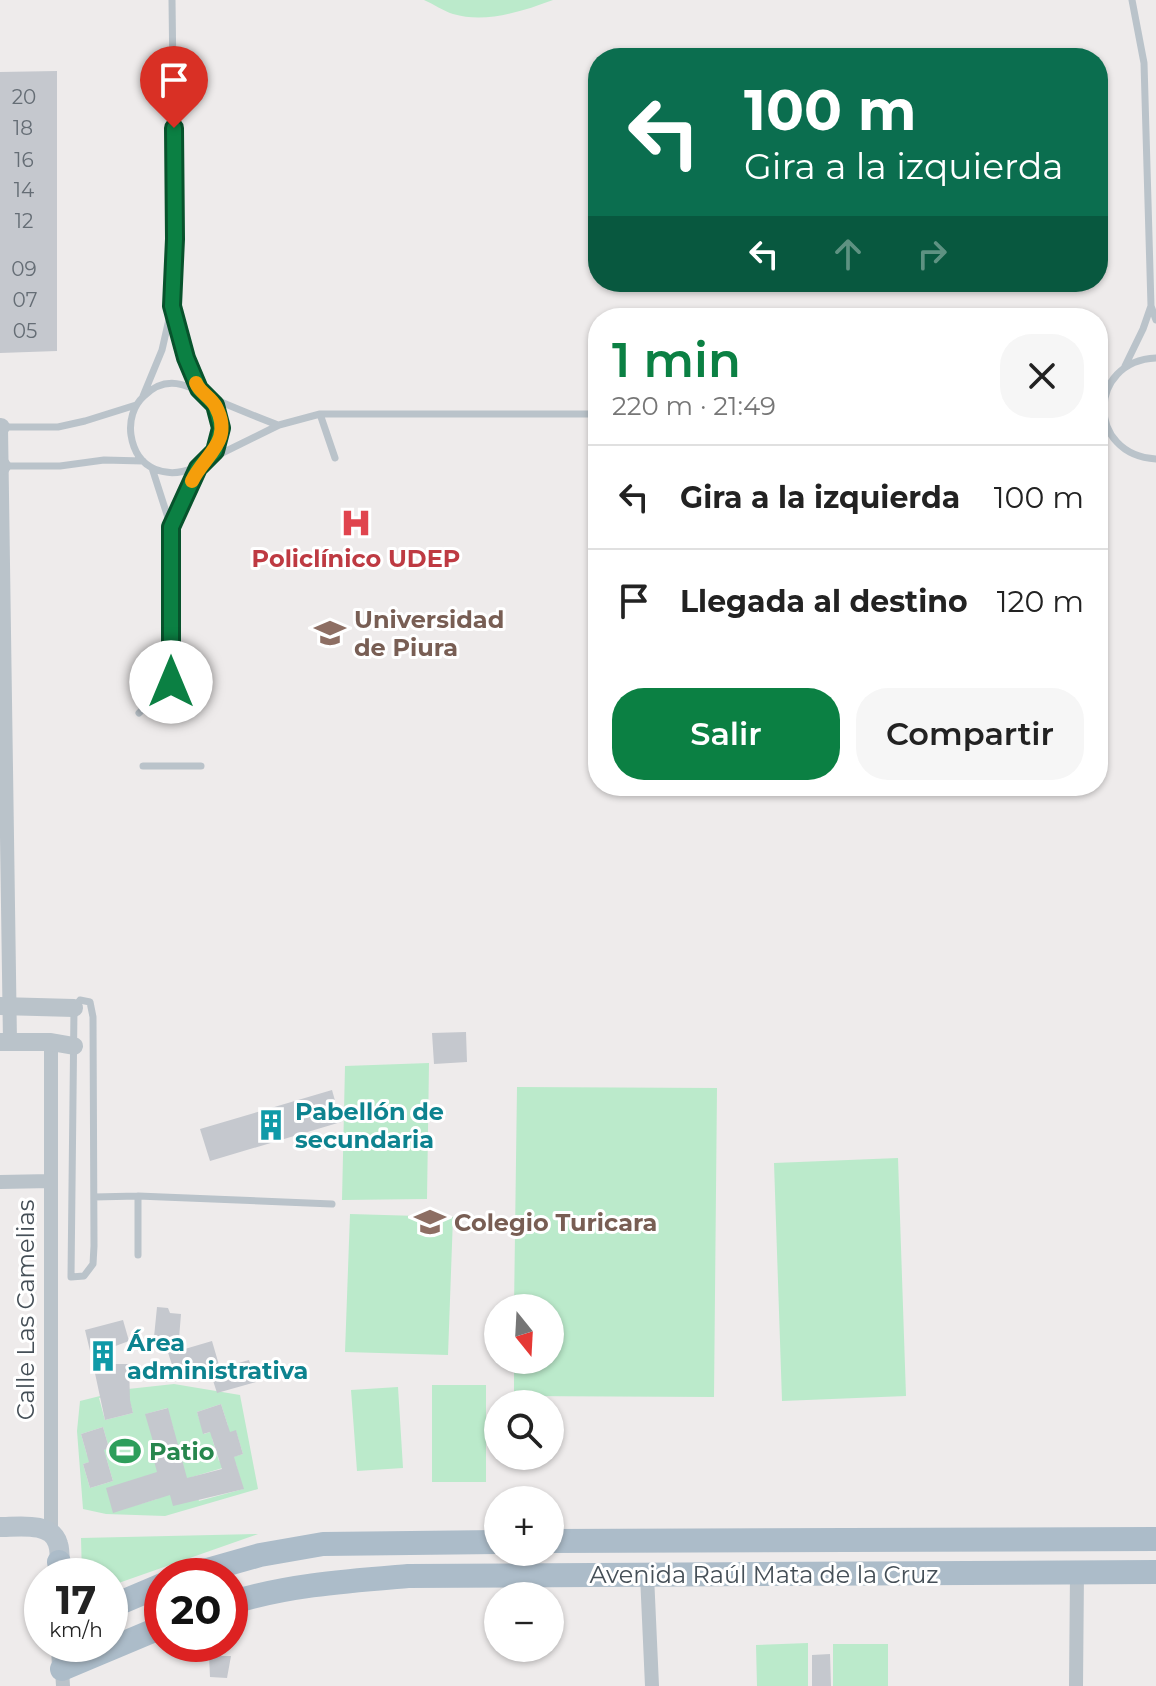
<!DOCTYPE html>
<html lang="es">
<head>
<meta charset="utf-8">
<style>
	:root { --surface:#fff; --page:#f6f6f6; --text:#222; --muted:#767676; --line:#e0e0e0; --accent:#0b8043 }
	body { margin:0; font-family:Montserrat,sans-serif; background:var(--page); color:var(--text); height:100vh; display:flex; flex-direction:column; font-size:30px; white-space:nowrap }
	* { box-sizing:border-box; margin:0 }
	p { font-size:26px; color:var(--muted) }
	.icon { flex:none; width:44px; height:44px; fill:none; stroke:currentColor; stroke-width:2; stroke-linecap:round; stroke-linejoin:round }
	.map { position:relative; flex:1; overflow:hidden }
	.details { position:absolute; left:588px; top:308px; width:520px; height:488px; display:flex; flex-direction:column; background:var(--surface); border-radius:32px; box-shadow:0 2px 6px #0004 }
	.details>* { flex:none }
	.banner { position:absolute; left:588px; top:48px; width:520px; height:244px; border-radius:32px; box-shadow:0 2px 6px #0004; background:#0b6e4f; color:#fff; overflow:hidden }
	.needle { width:52px; rotate:162deg }
	.fabs { position:absolute; left:484px; top:1294px; display:grid; gap:16px }
	.fabs a { display:grid; place-items:center; width:80px; height:80px; border-radius:50%; background:var(--surface); box-shadow:0 2px 6px #0004; font-size:40px }
	.speed { position:absolute; left:24px; top:1558px; display:flex; gap:16px; font-size:40px; font-weight:700; text-align:center }
	.speed>* { display:grid; place-content:center; width:104px; height:104px; border-radius:50%; background:var(--surface); box-shadow:0 2px 6px #0004; line-height:1 }
	.speed small { font-size:20px; font-weight:400 }
	.speed .limit { border:12px solid #d22; background:#fff; color:#111 }
	.pin { position:absolute; display:grid; place-items:center; width:68px; height:68px; color:#fff; margin:-82px -34px; border-radius:50% 50% 50% 0; rotate:-45deg; box-shadow:0 0 8px #0007 }
	.pin .icon { rotate:45deg }
	.me { position:absolute; width:88px; margin:-44px; rotate:0deg; stroke-linejoin:round; filter:drop-shadow(0 0 6px #0008) }
	.turn { display:flex; align-items:center; gap:28px; height:168px; padding:0 24px; font-size:36px }
	.turn .icon { width:104px; height:104px; stroke-width:2.5 }
	.turn b { display:block; font-size:56px; line-height:68px }
	.lanes { display:flex; align-items:center; height:76px; padding:0 24px; background:#0003; justify-content:center; gap:40px; direction:ltr }
	.lanes .off { opacity:.35 }
	.round { display:grid; place-items:center; flex:none; width:84px; height:84px; border-radius:32px; background:var(--page) }
	.headline { display:flex; align-items:center; justify-content:space-between; height:136px; padding:0 24px }
	h1 { font-size:48px; font-weight:600; line-height:60px; color:var(--accent) }
	.action { display:flex; gap:16px; margin-top:auto; padding:16px 24px }
	.action a { flex:1; height:92px; border-radius:32px; background:var(--accent); color:#fff; font-size:32px; font-weight:600; line-height:92px; text-align:center }
	.action a+a { background:var(--page); color:var(--text) }
	ul { padding:0; list-style:none }
	li { display:flex; align-items:center; gap:24px; height:104px; padding:0 24px; border-top:2px solid var(--line) }
	li div { flex:1 }
	li b { display:block; font-size:30px }
	li em { font-style:normal }
	.map>svg:first-child { display:block }
	.green { fill:#bbeacb; fill-rule:evenodd }
	.building { fill:#c5c8ce }
	.lines { fill:none; stroke-linecap:round; stroke-linejoin:round }
	.service { stroke:#bac3ca; stroke-width:7 }
	.minor { stroke:#bac3ca; stroke-width:14 }
	.tertiary { stroke:#bac3ca; stroke-width:18 }
	.secondary { stroke:#b8c3cc; stroke-width:20 }
	.primary { stroke:#acbcc9; stroke-width:24 }
	.route-casing { stroke:#07532c; stroke-width:20 }
	.route { stroke:#0b8043; stroke-width:14 }
	.slow { stroke:#f59e0b; stroke-width:14 }
	.labels { text-anchor:middle; dominant-baseline:central; stroke-width:6; stroke-linejoin:round; paint-order:stroke }
	.number-label { font-size:20px; fill:#656d75 }
	.health-label { font-size:24px; font-weight:bold; fill:#be3a42; stroke:#fff }
	.education-label { font-size:24px; font-weight:bold; fill:#785e54; stroke:#fff; text-anchor:start }
	.culture-label { font-size:24px; font-weight:bold; fill:#0d838f; stroke:#fff; text-anchor:start }
	.street-label { font-size:24px; fill:#454f57; stroke:#fff }
	.leisure-label { font-size:24px; font-weight:bold; fill:#27864d; stroke:#fff; text-anchor:start }
</style>
</head>
<body>
<div class="map">
<svg width="1156" height="1686" viewBox="0 0 1156 1686">
	<rect width="100%" height="100%" fill="#eeebeb"/>
	<path class="green" d="M424,0H553C523,11 486,24 453,14C443,11 434,4 424,0Z
		M429,1063L427,1199L342,1200L345,1066Z
		M517,1087L717,1088L714,1397L514,1396V1360H550V1308H514Z
		M898,1158L906,1396L782,1401L774,1163Z
		M350,1214L453,1217L448,1355L345,1352Z
		M174,1384L240,1395L258,1489L165,1516L106,1514L83,1509L77,1431L80,1401L128,1389ZM127,1391L133,1413L105,1420L99,1398ZM221,1404L228,1426L204,1434L197,1412ZM167,1408L174,1431L153,1437L146,1414ZM103,1427L109,1448L87,1455L81,1434ZM236,1431L243,1454L219,1461L212,1438ZM106,1457L113,1481L90,1488L83,1464ZM236,1464L243,1489L199,1501L192,1477ZM149,1475L157,1499L113,1512Z
		M432,1385H486V1482H432Z
		M398,1387L403,1468L357,1471L351,1390Z
		M258,1534L110,1586V1576H82L81,1538Z
		M808,1643V1686H757L756,1645Z
		M833,1644H888V1686H833Z"/>
	<path class="building" d="M57,71V351L0,353V72Z
		M466,1032L467,1062L434,1064L432,1033Z
		M332,1090L341,1122L210,1161L200,1129Z
		M157,1307L168,1308L170,1313L181,1314L178,1351L212,1341L219,1365L176,1378L167,1349L153,1347Z
		M123,1320L129,1341L91,1355L85,1330Z
		M249,1360L256,1382L217,1393L210,1371Z
		M93,1364H129L130,1400L133,1413L105,1420Z
		M221,1404L230,1432L236,1430L243,1454L234,1457L244,1489L173,1506L170,1495L113,1513L106,1488L157,1472L150,1446L154,1445L145,1414L168,1408L187,1478L222,1469L210,1432L203,1434L197,1412Z
		M103,1427L109,1448L104,1450L113,1481L90,1488L83,1464L89,1462L81,1434Z
		M830,1654L831,1686H812V1655Z
		M209,1656H231L227,1678L210,1677Z"/>
	<g class="lines">
		<path class="service" d="M1132,0L1144,63L1151,306L1156,320
			M172,308L199,389
			M1156,358C1087,361 1086,455 1156,459
			M1125,366L1143,329L1151,306
			M143,396L162,350L172,306L175,239L172,0
			M208,396C260,463 142,508 131,435C129,421 133,406 144,396C170,370 195,390 221,402C240,410 259,418 278,425
			M320,414L335,458
			M1,427H58L85,421L136,405
			M208,460L279,425L320,414H598
			M2,466H60L104,460L143,461
			M152,468L171,527V682
			M171,527L198,468
			M139,713L171,682L198,707
			M143,766H201
			M80,1000L90,1002L93,1017L94,1246L93,1264L84,1276L71,1277L74,1008Z
			M138,1196L332,1204
			M94,1197L138,1196V1255"/>
		<path class="minor" d="M1,427L10,1042
			M0,1182L51,1181
			M51,1534V1042
			M647,1575L652,1686
			M62,1669L63,1686
			M1076,1686L1077,1572"/>
		<path class="tertiary" d="M0,427H1
			M0,466H2
			M0,1006L74,1008
			M0,1042H51L74,1046"/>
		<path class="secondary" d="M0,1527C17,1527 52,1521 58,1544C61,1553 59,1566 60,1576
			M61,1644L62,1669"/>
		<path class="primary" d="M550,1541L1156,1539
			M59,1562L62,1576
			M186,1576L260,1555L323,1544L498,1542
			M230,1603C288,1585 348,1581 408,1576L1156,1572
			M110,1607L162,1585
			M62,1669L162,1627"/>
	</g>
	<g class="lines">
		<defs>
			<path id="route" d="M171,682V527L198,468L215,451L221,428L215,405L199,389L186,358L172,306L175,239L174,128"/>
		</defs>
		<use href="#route" class="route-casing"/>
		<use href="#route" class="route"/>
		<path class="slow" d="M192,481C204,455 234,442 216,407C211,397 200,393 196,383"/>
	</g>
	<defs>
		<symbol id="hospital-bare" viewBox="-9 -9 18 18"><path d="M-5-5h3v3.5h4V-5h3V5h-3V1.5h-4V5h-3Z" fill="#e0444e" stroke="#fff" stroke-width="2.5" paint-order="stroke"/></symbol>
		<symbol id="university-bare" viewBox="-9 -9 18 18"><path d="M0-5L7-2L0 1L-7-2ZM-4 1L0 2.5L4 1V4Q0 6-4 4Z" fill="#8d6e63" stroke="#fff" stroke-width="2.5" paint-order="stroke"/></symbol>
		<symbol id="building-bare" viewBox="-9 -9 18 18"><path d="M-4-6H4V6H1V3H-1V6H-4ZM-2.5-4.3h1.7v1.8h-1.7ZM.8-4.3h1.7v1.8H.8ZM-2.5-1h1.7V.8h-1.7ZM.8-1h1.7V.8H.8Z" fill="#0f9aa8" stroke="#fff" stroke-width="2.5" paint-order="stroke"/></symbol>
		<symbol id="school-bare" viewBox="-9 -9 18 18"><path d="M0-5L7-2L0 1L-7-2ZM-4 1L0 2.5L4 1V4Q0 6-4 4Z" fill="#8d6e63" stroke="#fff" stroke-width="2.5" paint-order="stroke"/></symbol>
		<symbol id="stadium-bare" viewBox="-9 -9 18 18"><path d="M0-5a6.5 5 0 1 0 0 10a6.5 5 0 1 0 0-10ZM-3.5-1.8h7v3.6h-7Z" fill="#2e9e5b" stroke="#fff" stroke-width="2.5" paint-order="stroke"/></symbol>
	</defs>
	<g fill-rule="evenodd">
		<use href="#hospital-bare" x="334" y="501" width="44" height="44"/>
		<use href="#university-bare" x="308" y="611" width="44" height="44"/>
		<use href="#building-bare" x="249" y="1103" width="44" height="44"/>
		<use href="#school-bare" x="408" y="1200" width="44" height="44"/>
		<use href="#building-bare" x="81" y="1334" width="44" height="44"/>
		<use href="#stadium-bare" x="103" y="1429" width="44" height="44"/>
	</g>
	<g class="labels">
		<g class="number-label">
			<text x="24" y="97">20</text>
			<text x="23" y="128">18</text>
			<text x="24" y="160">16</text>
			<text x="24" y="190">14</text>
			<text x="24" y="221">12</text>
			<text x="24" y="269">09</text>
			<text x="25" y="300">07</text>
			<text x="25" y="331">05</text>
		</g>
		<g class="health-label">
			<text x="356" y="558">Policlínico UDEP</text>
		</g>
		<g class="education-label">
			<text x="354" y="619">Universidad<tspan x="354" dy="28">de Piura</tspan></text>
			<text x="454" y="1222">Colegio Turicara</text>
		</g>
		<g class="culture-label">
			<text x="295" y="1111">Pabellón de<tspan x="295" dy="28">secundaria</tspan></text>
			<text x="127" y="1342">Área<tspan x="127" dy="28">administrativa</tspan></text>
		</g>
		<g class="street-label">
			<text transform="translate(25 1310) rotate(-90)">Calle Las Camelias</text>
			<text x="764" y="1574">Avenida Raúl Mata de la Cruz</text>
		</g>
		<g class="leisure-label">
			<text x="149" y="1451">Patio</text>
		</g>
	</g>
</svg>
<div class="fabs">
<a><svg class="needle" viewBox="-14 -14 28 28"><path d="M0-13l5 13h-10z" fill="#e53935"/><path d="M0 13l5-13h-10z" fill="#767676"/></svg></a>
<a><svg class="icon" aria-label="search" viewBox="0 0 24 24"><circle cx="10" cy="10" r="6"/><path d="M15 15l6 6"/></svg></a>
<a>+</a>
<a>−</a>
</div>
<div class="speed"><div>17<small>km/h</small></div><div class="limit">20</div></div>
<div class="pin" style="left:174px;top:128px;background:#d93025"><svg class="icon" aria-label="arrive" viewBox="0 0 24 24"><path d="M6 21V4h12l-3 4 3 4H6"/></svg></div>
<svg class="me" style="left:171px;top:682px" viewBox="-20 -20 40 40"><circle r="19" fill="#fff"/><path d="M0-13L10 11 0 6-10 11z" fill="#0b8043"/></svg>
<div class="banner">
<div class="turn"><svg class="icon" aria-label="left" viewBox="0 0 24 24"><path d="M17 20v-9H6M10 6l-5 5 5 5"/></svg><div><b>100 m</b>Gira a la izquierda</div></div>
<div class="lanes"><svg class="icon" aria-label="left" viewBox="0 0 24 24"><path d="M17 20v-9H6M10 6l-5 5 5 5"/></svg><svg class="icon off" aria-label="ahead" viewBox="0 0 24 24"><path d="M12 20V5M6 11l6-6 6 6"/></svg><svg class="icon off" aria-label="right" viewBox="0 0 24 24"><path d="M7 20v-9h11M14 6l5 5-5 5"/></svg></div>
</div>
<section class="details">
<div class="headline"><div><h1>1 min</h1><p>220 m · 21:49</p></div><a class="round"><svg class="icon" aria-label="close" viewBox="0 0 24 24"><path d="M6 6l12 12M18 6L6 18"/></svg></a></div>
<ul>
<li><svg class="icon" aria-label="left" viewBox="0 0 24 24"><path d="M17 20v-9H6M10 6l-5 5 5 5"/></svg><div><b>Gira a la izquierda</b></div><em>100 m</em></li>
<li><svg class="icon" aria-label="arrive" viewBox="0 0 24 24"><path d="M6 21V4h12l-3 4 3 4H6"/></svg><div><b>Llegada al destino</b></div><em>120 m</em></li>
</ul>
<div class="action"><a>Salir</a><a>Compartir</a></div>
</section>
</div>
</body>
</html>
